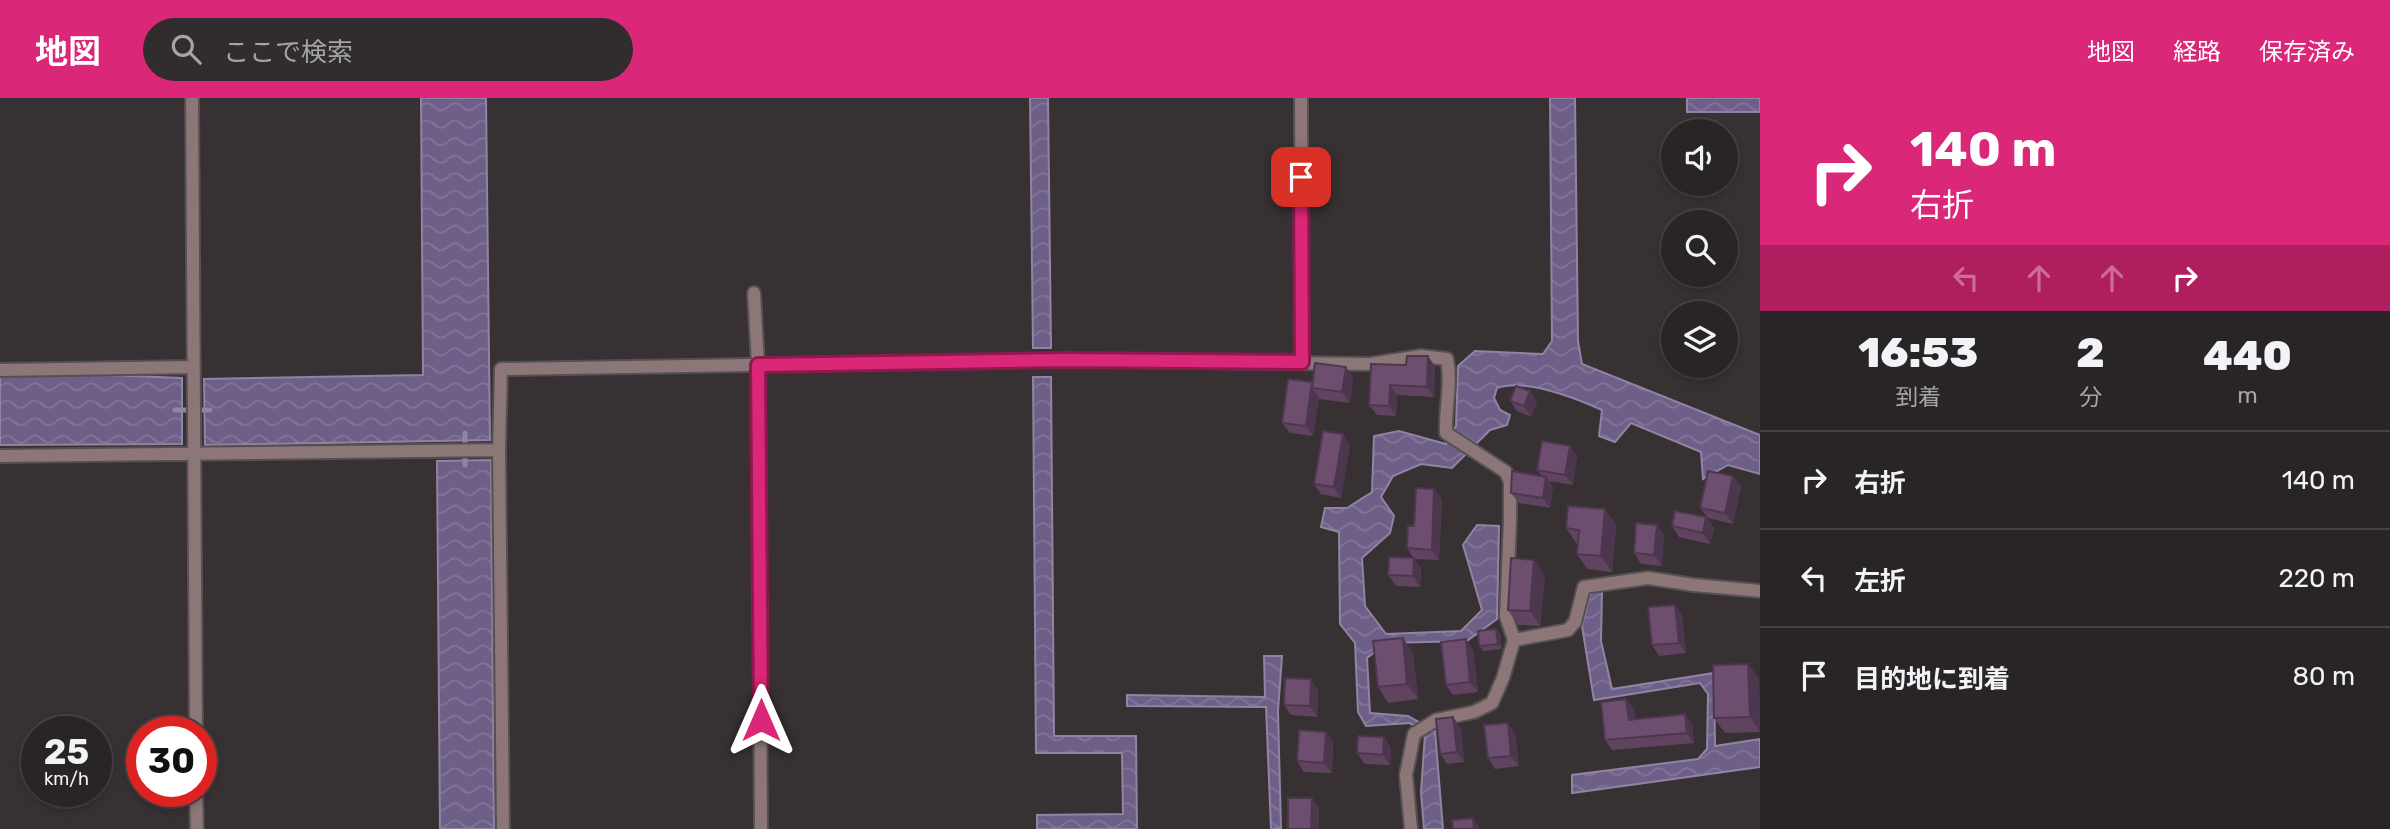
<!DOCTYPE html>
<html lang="ja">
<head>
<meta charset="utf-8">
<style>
	:root { --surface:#292527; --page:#312d2f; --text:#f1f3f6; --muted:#a5a5a7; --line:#454244; --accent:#db2777 }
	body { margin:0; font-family:Rubik,"Noto Sans JP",sans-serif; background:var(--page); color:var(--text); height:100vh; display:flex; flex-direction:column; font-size:26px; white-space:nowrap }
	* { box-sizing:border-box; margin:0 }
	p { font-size:23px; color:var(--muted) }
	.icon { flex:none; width:38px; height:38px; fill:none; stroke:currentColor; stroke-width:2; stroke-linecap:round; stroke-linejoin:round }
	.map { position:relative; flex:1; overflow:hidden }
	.panel { display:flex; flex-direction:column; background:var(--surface); width:630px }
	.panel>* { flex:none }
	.guide { background:#db2777; color:#fff; overflow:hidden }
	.tools { position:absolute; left:1661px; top:21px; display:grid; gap:14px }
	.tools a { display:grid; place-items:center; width:77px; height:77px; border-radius:50%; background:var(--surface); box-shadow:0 4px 10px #0003,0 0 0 2px var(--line); font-size:35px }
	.speed { position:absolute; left:21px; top:618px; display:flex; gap:14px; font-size:35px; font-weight:700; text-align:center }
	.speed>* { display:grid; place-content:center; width:91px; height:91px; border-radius:50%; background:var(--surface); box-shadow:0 4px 10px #0003,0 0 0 2px var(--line); line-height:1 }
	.speed small { font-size:18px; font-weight:400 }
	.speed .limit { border:10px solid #d22; background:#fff; color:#111 }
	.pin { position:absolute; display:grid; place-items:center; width:60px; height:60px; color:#fff; margin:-30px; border-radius:14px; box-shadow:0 4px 10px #0006 }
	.me { position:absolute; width:77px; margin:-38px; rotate:0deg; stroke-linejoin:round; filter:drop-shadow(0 0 5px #0008) }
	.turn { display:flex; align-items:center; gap:24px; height:147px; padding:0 35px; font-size:32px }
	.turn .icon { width:91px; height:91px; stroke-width:2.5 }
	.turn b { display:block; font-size:49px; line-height:60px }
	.lanes { display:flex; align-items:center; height:66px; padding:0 35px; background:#0003; justify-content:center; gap:35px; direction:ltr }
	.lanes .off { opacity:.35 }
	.eta { display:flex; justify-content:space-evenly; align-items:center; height:119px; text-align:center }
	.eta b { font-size:42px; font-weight:800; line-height:49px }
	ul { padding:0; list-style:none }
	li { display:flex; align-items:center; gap:21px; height:98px; padding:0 35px; border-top:2px solid var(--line) }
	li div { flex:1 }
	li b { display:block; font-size:26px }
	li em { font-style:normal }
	header { display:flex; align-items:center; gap:42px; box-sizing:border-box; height:98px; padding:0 35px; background:var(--accent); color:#fff }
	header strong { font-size:33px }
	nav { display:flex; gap:38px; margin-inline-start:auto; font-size:24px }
	.search { width:490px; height:63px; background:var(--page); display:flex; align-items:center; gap:18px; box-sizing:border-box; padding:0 24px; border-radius:38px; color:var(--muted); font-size:26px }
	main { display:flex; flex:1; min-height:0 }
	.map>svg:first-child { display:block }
	.water { fill:url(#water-waves); stroke:#9084a2; stroke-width:2 }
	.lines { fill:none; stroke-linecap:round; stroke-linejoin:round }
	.stream { stroke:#9084a2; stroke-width:5 }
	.street-casing { stroke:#555052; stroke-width:16 }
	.street { stroke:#8d7677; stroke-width:12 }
	.wall { fill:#5f435f }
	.shaded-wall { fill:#4d374e }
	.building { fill:#6e4e6f; stroke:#4d374e; stroke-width:2 }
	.route-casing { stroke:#8e194d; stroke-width:18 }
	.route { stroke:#db2777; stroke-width:12 }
</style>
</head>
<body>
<header>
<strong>地図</strong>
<div class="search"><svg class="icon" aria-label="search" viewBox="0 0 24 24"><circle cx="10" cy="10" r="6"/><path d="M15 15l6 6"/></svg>ここで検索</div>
<nav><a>地図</a><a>経路</a><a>保存済み</a></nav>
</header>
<main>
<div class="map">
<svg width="1760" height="731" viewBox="0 0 1760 731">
	<defs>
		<pattern id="water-waves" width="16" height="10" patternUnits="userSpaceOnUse" patternTransform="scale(1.75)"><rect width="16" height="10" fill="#6e5f88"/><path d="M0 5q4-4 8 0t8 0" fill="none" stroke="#827598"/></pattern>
	</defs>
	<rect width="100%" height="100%" fill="#373134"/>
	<path class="water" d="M421,0H486L490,342L205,347L204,281L423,277Z
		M1030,0H1048L1051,250H1033Z
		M1550,0H1575L1578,243L1582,266L1760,337V376L1728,367L1703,381L1701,354L1631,325L1615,344L1599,338L1602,312C1575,300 1526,280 1497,290L1494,300L1500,312L1510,317L1507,327L1490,332L1452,370L1421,366L1393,378L1381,399L1394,418L1390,435L1362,460L1365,508L1386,536L1461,533L1482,512L1463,447L1477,427L1499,428L1497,521L1467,543L1386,545L1367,560L1370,615L1408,618L1435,633L1443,731H1424L1421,694L1425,636L1410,625L1366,628L1358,614L1355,545L1340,526L1339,434L1321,429L1325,410H1347L1372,394L1374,338L1399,333L1446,346L1456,328L1458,268L1475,253L1543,256L1552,243Z
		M1687,0H1760V14H1687Z
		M56,275L182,280V346L0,347V277Z
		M1033,279H1051L1054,638H1136L1137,731H1037V717L1123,716L1122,655H1036Z
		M491,362L494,731H440L437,363Z
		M1602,493L1601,543L1612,591L1714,575L1715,648L1760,641V669L1572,695V677L1698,661L1707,651L1708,596L1700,585L1594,602L1582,528L1590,496Z
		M1264,558H1282L1278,613L1281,731H1271L1266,609L1127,608V597L1265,599Z"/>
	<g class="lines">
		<path class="stream" d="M175,312H210
			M465,335V367"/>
		<defs>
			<path id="street" d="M192,0L196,634
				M1301,0L1302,264
				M754,195L758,267L761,731
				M0,272L192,269
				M499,352L503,731
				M0,358L499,352L501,271L1064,262L1370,266L1421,258L1447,261C1452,285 1445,310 1446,335L1506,374L1510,384V423L1506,518L1514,542L1503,580L1492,605L1474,614L1436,622L1414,636L1406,677L1411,731
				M1514,542L1568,532L1575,524L1584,489L1648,480L1694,487L1760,493
				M196,693L197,731"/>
		</defs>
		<use href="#street" class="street-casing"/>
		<use href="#street" class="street"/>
	</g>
	<path class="wall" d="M1428,258L1435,269L1434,299L1397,297L1396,318L1377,317L1369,307L1406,267Z
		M1353,279L1350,305L1319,301V299L1313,338L1290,335L1282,325L1312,284Z
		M1530,293L1537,304L1531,319L1517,313L1510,303Z
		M1350,347L1341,400L1321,396L1314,386Z
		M1577,358L1573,387L1549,383L1553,389L1550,410L1519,405L1511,395L1542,378L1537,372Z
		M1733,378L1741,389L1733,426L1708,420L1700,410Z
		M1434,391L1442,402L1439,462L1414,461L1407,450L1414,428Z
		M1605,411L1616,427L1612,474L1587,471L1577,456V446L1566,430Z
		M1706,419L1714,430L1710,446L1679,439L1672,428Z
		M1657,427L1664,437L1662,468L1641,466L1634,455Z
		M1421,470L1420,489L1396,488L1388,477Z
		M1545,477L1540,528L1518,527L1508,512Z
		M1675,507L1682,517L1686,555L1659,558L1652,547Z
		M1496,531L1500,536L1502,551L1483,553L1479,548Z
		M1473,552L1478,594L1453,597L1446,587Z
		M1413,555L1418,601L1388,605L1378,589Z
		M1748,566L1759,581L1760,634L1725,635L1714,620Z
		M1318,592L1317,619L1291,617L1284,607Z
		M1626,601L1634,611L1635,621L1692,626L1694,645L1612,652L1605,642Z
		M1461,630L1464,664L1447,666L1440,656Z
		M1326,634L1333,644L1332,675L1304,674L1297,663Z
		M1515,635L1519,668L1495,671L1488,660Z
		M1384,639L1391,650L1390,667L1365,666L1357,655Z"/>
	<path class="shaded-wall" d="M1428,258L1435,269L1434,299L1427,289Z
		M1346,269L1353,279L1350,305L1342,294Z
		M1312,284V290L1319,299L1313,338L1306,328Z
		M1390,287L1397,297L1396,318L1389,308Z
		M1530,293L1537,304L1531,319L1524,308Z
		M1343,336L1350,347L1341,400L1334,389Z
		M1570,348L1577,358L1573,387L1565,377Z
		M1733,378L1741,389L1733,426L1725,415Z
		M1546,379L1553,389L1550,410L1543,400Z
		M1434,391L1442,402L1439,462L1432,452Z
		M1605,411L1616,427L1612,474L1601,458Z
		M1706,419L1714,430L1710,446L1703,435Z
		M1657,427L1664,437L1662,468L1654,457Z
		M1414,460L1421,470L1420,489L1413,478Z
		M1534,462L1545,477L1540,528L1530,513Z
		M1675,507L1682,517L1686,555L1679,545Z
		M1496,531L1500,536L1502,551L1498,546Z
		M1403,540L1413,555L1418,601L1407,586Z
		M1466,541L1473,552L1478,594L1470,584Z
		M1748,566L1759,581L1760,634L1750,619Z
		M1311,581L1318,592L1317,619L1310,608Z
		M1626,601L1634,611L1636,632L1629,622Z
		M1685,616L1692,626L1694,645L1687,635Z
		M1453,619L1461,630L1464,664L1457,654Z
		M1508,625L1515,635L1519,668L1511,658Z
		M1326,634L1333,644L1332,675L1324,665Z
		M1384,639L1391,650L1390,667L1383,657Z
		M1312,700L1319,710V731H1311Z
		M1473,720L1480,730V731H1474Z"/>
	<path class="building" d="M1407,258H1428L1427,289L1390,287L1389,308L1369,307L1371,266L1406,267Z
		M1315,265L1346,269L1342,294L1312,290Z
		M1288,281L1312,284L1306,328L1282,325Z
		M1516,288L1530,293L1524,308L1510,303Z
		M1323,333L1343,336L1334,389L1314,386Z
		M1542,343L1570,348L1565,377L1537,372Z
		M1512,373L1546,379L1543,400L1511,395Z
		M1708,373L1733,378L1725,415L1700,410Z
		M1416,390L1434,391L1432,452L1407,450L1408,428H1414Z
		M1568,408L1605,411L1601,458L1577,456L1579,432L1566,430Z
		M1675,413L1706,419L1703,435L1672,428Z
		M1636,425L1657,427L1654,457L1634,455Z
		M1389,459L1414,460L1413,478L1388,477Z
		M1511,460L1534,462L1530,513L1508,512Z
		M1675,507L1679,545L1652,547L1648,509Z
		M1496,531L1498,546L1479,548L1478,533Z
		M1403,540L1407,586L1378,589L1373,543Z
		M1466,541L1470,584L1446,587L1441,544Z
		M1748,566L1750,619L1714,620L1713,567Z
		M1285,580L1311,581L1310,608L1284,607Z
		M1626,601L1629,622L1685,616L1687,635L1605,642L1601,604Z
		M1453,619L1457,654L1440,656L1436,621Z
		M1508,625L1511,658L1488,660L1484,627Z
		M1299,632L1326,634L1324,665L1297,663Z
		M1358,638L1384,639L1383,657L1357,655Z
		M1288,700H1312L1311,731H1288Z
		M1473,720L1474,731H1453L1452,722Z"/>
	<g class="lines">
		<defs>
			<path id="route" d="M761,622L758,267L1064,262L1302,264L1301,79"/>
		</defs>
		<use href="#route" class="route-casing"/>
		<use href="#route" class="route"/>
	</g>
</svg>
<div class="tools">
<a><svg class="icon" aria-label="sound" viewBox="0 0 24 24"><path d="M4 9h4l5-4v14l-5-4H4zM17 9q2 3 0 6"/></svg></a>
<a><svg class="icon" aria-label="search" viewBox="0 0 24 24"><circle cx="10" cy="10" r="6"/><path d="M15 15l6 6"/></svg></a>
<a><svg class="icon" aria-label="layers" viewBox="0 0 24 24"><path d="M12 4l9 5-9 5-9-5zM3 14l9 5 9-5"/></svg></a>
</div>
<div class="speed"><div>25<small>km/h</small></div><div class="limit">30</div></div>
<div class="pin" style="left:1301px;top:79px;background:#d93025"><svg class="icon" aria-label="arrive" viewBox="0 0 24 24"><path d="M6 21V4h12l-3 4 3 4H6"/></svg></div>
<svg class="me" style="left:761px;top:622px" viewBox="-20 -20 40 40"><path d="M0-17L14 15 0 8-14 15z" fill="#db2777" stroke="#fff" stroke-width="4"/></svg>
</div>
<section class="panel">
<div class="guide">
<div class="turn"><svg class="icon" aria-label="right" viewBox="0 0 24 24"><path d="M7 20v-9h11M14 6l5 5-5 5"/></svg><div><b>140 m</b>右折</div></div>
<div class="lanes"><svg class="icon off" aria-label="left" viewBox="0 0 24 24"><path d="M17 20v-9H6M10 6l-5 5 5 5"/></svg><svg class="icon off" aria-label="ahead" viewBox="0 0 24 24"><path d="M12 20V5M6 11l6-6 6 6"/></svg><svg class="icon off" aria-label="ahead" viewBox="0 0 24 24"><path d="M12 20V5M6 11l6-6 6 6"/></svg><svg class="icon" aria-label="right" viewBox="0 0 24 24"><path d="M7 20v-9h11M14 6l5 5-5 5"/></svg></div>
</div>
<div class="eta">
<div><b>16:53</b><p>到着</p></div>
<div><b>2</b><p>分</p></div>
<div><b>440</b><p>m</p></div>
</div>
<ul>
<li><svg class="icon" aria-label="right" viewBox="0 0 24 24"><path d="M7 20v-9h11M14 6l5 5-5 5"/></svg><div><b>右折</b></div><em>140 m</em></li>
<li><svg class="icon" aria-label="left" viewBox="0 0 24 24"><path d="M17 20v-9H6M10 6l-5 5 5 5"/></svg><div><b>左折</b></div><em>220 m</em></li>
<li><svg class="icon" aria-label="arrive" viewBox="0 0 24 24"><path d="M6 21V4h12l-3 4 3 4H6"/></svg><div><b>目的地に到着</b></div><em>80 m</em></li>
</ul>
</section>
</main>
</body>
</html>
